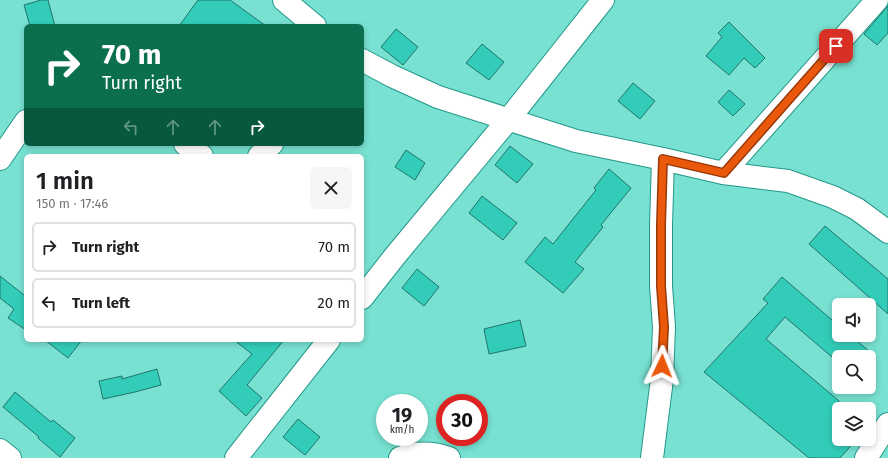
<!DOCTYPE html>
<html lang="en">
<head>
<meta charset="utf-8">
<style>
	:root { --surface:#fff; --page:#f6f6f6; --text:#202124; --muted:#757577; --line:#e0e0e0 }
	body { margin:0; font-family:"Fira Sans",sans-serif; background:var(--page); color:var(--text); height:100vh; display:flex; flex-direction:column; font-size:15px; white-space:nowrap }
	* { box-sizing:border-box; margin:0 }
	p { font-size:13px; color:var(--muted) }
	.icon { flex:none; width:22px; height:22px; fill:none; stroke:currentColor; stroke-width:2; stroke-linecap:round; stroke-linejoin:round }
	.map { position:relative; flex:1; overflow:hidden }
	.details { position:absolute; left:24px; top:154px; width:340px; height:188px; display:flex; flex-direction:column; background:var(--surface); border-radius:6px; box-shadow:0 2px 6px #0003 }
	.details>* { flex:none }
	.top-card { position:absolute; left:24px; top:24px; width:340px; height:122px; border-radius:6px; box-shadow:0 2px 6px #0003; background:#0b6e4f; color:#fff; overflow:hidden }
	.fabs { position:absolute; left:832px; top:298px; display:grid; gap:8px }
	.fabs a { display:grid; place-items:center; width:44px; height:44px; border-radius:6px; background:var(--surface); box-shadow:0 2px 6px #0003; font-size:20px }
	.speed { position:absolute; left:376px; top:394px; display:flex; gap:8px; font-size:20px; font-weight:700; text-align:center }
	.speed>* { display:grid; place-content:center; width:52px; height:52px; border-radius:50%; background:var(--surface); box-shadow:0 2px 6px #0003; line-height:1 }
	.speed small { font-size:10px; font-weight:400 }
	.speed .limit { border:6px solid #d22; background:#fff; color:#111 }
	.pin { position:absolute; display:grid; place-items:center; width:34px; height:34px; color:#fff; margin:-17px; border-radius:8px; box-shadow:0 2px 6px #0006 }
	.me { position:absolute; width:44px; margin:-22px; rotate:2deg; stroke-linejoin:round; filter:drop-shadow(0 0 3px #0008) }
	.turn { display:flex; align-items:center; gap:14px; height:84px; padding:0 12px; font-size:18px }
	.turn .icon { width:52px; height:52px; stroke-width:2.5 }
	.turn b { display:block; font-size:28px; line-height:34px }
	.lanes { display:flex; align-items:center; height:38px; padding:0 12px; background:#0003; justify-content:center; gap:20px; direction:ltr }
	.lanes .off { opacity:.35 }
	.round { display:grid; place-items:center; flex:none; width:42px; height:42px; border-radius:6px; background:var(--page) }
	.overview { display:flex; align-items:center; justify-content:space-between; height:68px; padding:0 12px }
	h1 { font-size:24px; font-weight:600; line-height:30px }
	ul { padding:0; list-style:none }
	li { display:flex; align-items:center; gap:12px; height:50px; margin:0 8px 6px; padding:0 4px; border:2px solid var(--line); border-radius:6px }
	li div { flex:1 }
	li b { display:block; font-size:15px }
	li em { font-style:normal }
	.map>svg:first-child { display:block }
	.building { fill:#32ccb9; stroke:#21766b }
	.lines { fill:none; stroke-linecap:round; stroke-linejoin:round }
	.minor-casing { stroke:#23988a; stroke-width:24 }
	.minor { stroke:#fff; stroke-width:22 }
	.route-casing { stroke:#983908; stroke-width:10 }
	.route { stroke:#ea580c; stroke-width:7 }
</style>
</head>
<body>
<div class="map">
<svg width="888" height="458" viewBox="0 0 888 458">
	<rect width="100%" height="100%" fill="#78e1d1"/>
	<path class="building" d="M41,0H48L55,26H30L24,5Z
		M198,0H230L266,26H179Z
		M888,6V33L877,45L864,34Z
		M729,22L765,58L755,68L744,58L729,75L706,56L722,37L718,33Z
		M396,29L418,47L403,65L381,47Z
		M482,44L504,62L489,80L466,63Z
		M633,83L655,101L640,119L618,101Z
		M729,90L745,104L733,116L718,102Z
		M510,146L533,164L517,183L495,165Z
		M406,150L425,163L415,180L395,167Z
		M609,169L631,188L601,225L603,227L575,262L584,269L563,293L525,262L545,237L553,244L596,190L594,188Z
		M482,196L517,223L503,240L469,213Z
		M825,226L888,279V314L809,244Z
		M417,269L439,287L424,306L402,288Z
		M0,276L24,295L26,293V330L8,318L14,309L0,298Z
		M782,277L839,326V335H850L876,357H832L785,317L766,339L839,401V439H857L840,458H809L704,372L768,303L763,299Z
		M520,320L526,346L489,354L484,329Z
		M45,340H82L68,358Z
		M234,340H284L247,385L262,398L246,416L219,391L252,354Z
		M157,369L161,385L135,392L103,399L99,381L122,376V379Z
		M15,392L51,422L53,420L75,438L60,457L38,438L39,437L3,407Z
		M298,419L320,437L305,455L283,437Z"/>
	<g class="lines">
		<defs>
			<path id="minor" d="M284,0L315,26
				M362,60L392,76L438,97L576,141L663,159L723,173L788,181L833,197L857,209L888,232
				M185,144L202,156
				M259,156L272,144
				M0,159L26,121
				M723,173L877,0
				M362,298L395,256L508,120L603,0
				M0,450L10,458
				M236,458L329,340
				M400,458C415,452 433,452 449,458
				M652,458L662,379L664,327L661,286V225L663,159
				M866,458L888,424"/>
		</defs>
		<use href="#minor" class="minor-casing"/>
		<use href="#minor" class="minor"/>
	</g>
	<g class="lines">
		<defs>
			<path id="route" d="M662,366L664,327L661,286V225L663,159L724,173L836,46"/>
		</defs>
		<use href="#route" class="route-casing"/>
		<use href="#route" class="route"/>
	</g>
</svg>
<div class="fabs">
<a><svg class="icon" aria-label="sound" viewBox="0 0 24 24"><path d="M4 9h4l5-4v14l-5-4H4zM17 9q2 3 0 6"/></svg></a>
<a><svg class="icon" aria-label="search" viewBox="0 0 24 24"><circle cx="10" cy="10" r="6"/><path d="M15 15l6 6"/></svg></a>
<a><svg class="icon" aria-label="layers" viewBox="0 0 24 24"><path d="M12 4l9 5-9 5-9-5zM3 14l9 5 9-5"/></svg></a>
</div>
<div class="speed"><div>19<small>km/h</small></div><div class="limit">30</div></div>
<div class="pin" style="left:836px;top:46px;background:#d93025"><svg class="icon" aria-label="arrive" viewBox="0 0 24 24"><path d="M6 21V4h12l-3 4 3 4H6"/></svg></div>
<svg class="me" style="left:662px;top:366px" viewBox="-20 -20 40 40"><path d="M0-17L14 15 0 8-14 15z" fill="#ea580c" stroke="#fff" stroke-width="4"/></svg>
<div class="top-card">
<div class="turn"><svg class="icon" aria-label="right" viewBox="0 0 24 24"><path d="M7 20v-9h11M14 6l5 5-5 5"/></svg><div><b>70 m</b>Turn right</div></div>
<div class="lanes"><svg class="icon off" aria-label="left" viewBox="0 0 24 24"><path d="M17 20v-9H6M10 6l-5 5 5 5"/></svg><svg class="icon off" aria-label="ahead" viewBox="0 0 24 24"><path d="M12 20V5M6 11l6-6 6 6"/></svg><svg class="icon off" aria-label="ahead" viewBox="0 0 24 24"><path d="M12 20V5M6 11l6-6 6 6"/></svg><svg class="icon" aria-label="right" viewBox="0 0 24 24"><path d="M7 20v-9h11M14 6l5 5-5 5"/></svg></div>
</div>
<section class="details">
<div class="overview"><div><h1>1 min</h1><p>150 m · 17:46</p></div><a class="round"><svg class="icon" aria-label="close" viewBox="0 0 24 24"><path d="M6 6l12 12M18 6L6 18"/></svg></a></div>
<ul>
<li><svg class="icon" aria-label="right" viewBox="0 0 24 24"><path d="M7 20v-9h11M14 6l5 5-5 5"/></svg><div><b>Turn right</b></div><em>70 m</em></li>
<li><svg class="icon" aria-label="left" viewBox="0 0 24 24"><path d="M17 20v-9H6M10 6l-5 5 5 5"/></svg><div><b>Turn left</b></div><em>20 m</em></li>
</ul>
</section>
</div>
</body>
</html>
